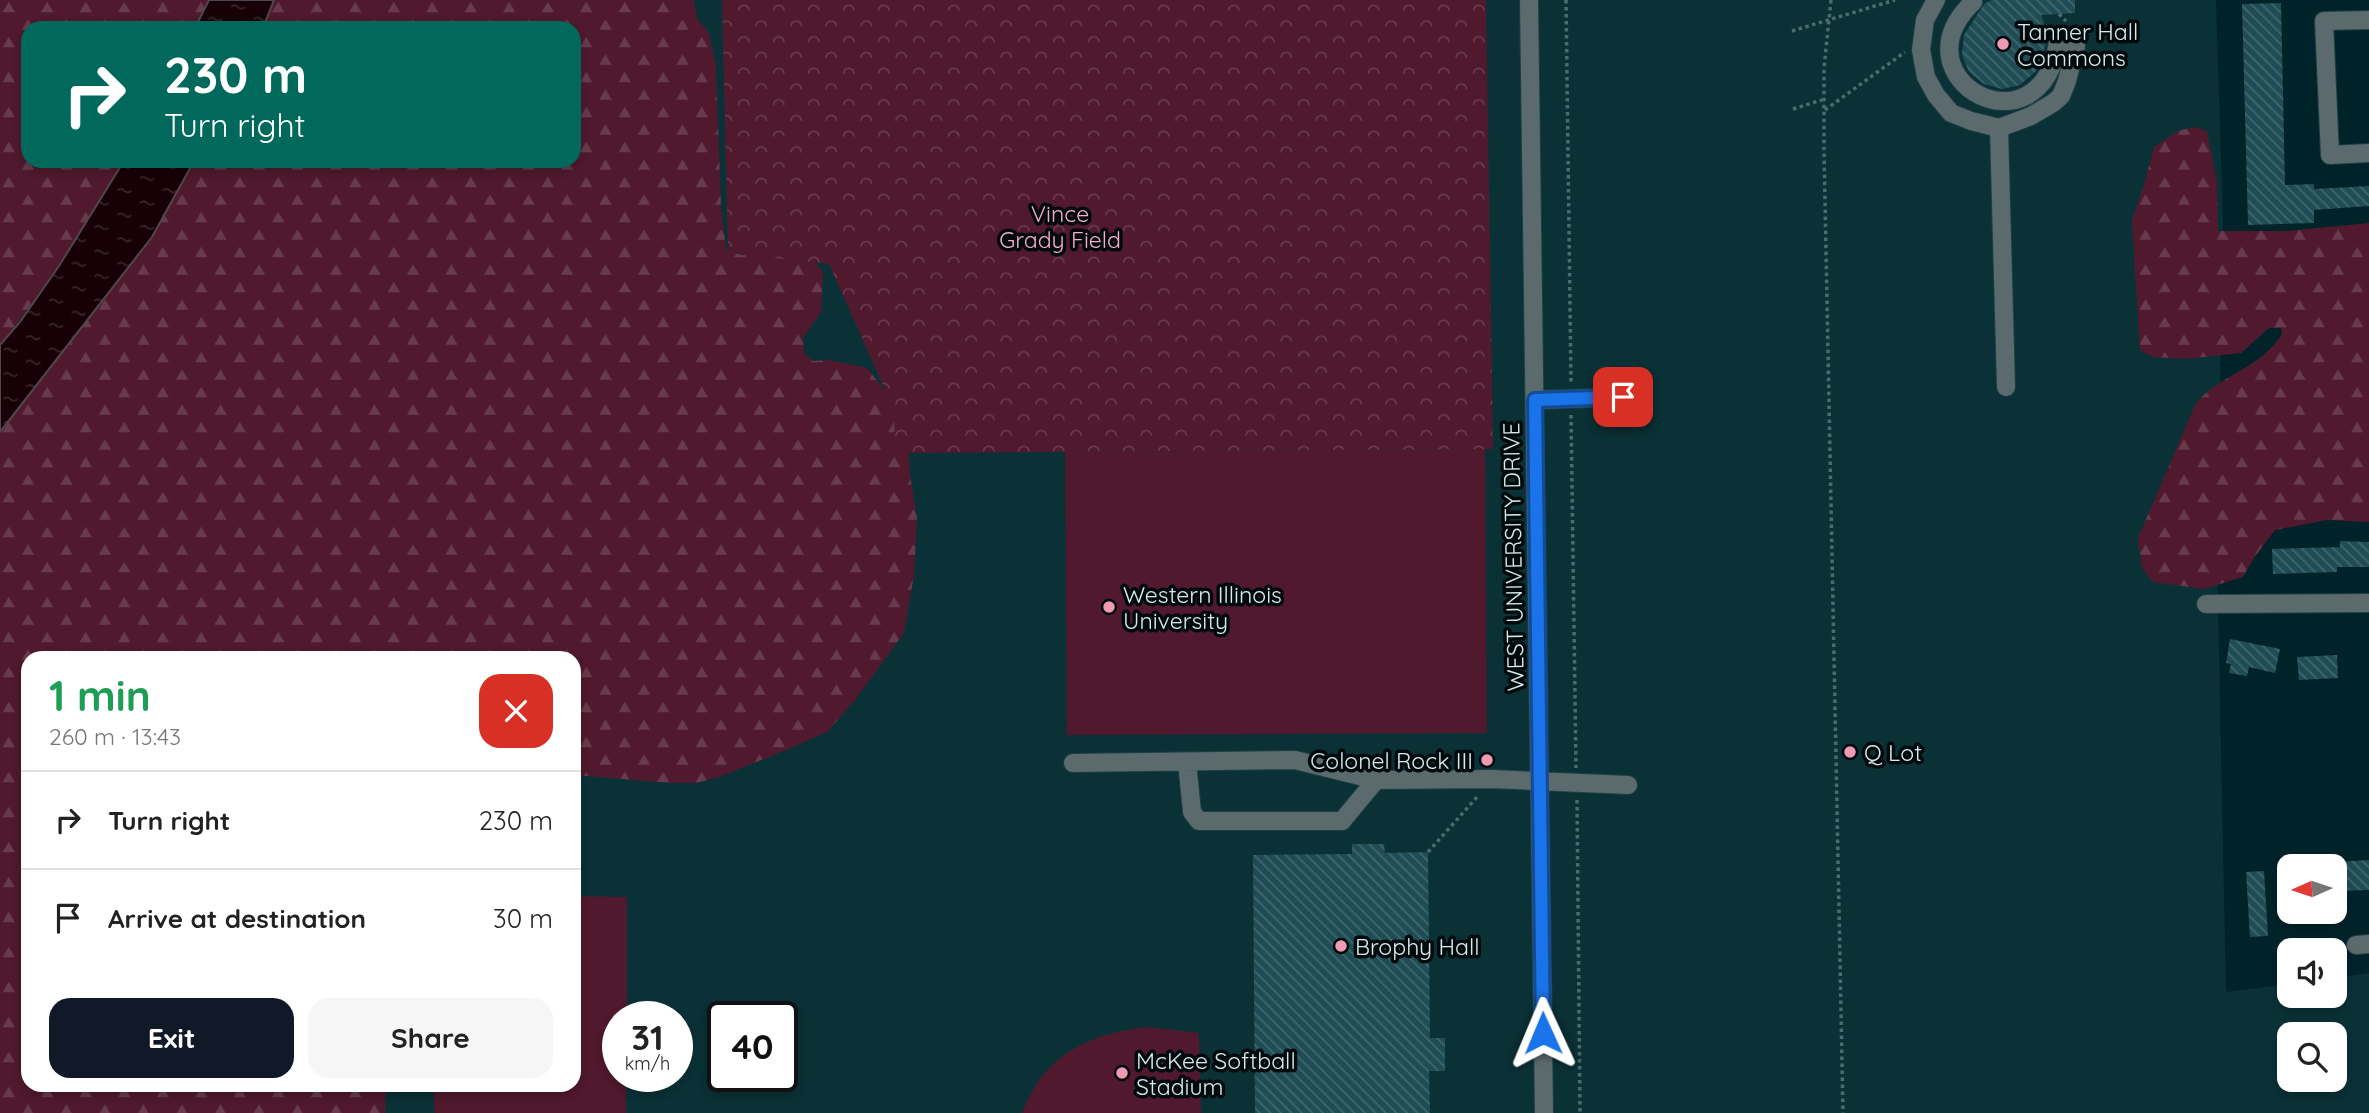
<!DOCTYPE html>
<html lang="en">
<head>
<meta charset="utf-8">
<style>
	:root { --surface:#fff; --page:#f6f6f6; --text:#222; --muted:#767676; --line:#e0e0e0; --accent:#111827 }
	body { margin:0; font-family:Quicksand,sans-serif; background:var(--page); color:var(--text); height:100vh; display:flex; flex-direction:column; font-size:26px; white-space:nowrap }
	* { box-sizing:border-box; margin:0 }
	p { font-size:23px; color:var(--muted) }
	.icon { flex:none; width:38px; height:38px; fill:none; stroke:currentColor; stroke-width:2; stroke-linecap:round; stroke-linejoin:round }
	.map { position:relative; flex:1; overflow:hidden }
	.drawer { position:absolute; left:21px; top:651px; width:560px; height:441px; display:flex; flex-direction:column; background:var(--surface); border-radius:21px; box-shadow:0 4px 10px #0003 }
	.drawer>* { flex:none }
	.top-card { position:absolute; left:21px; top:21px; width:560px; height:147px; border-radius:21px; box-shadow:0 4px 10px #0003; background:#00695c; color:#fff; overflow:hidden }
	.needle { width:46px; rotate:267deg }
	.tools { position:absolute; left:2277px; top:854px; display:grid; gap:14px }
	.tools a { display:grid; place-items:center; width:70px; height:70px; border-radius:14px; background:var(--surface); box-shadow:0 4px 10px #0003; font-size:35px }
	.speed { position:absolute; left:602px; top:1001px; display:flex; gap:14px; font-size:35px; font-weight:700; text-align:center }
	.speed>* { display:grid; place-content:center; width:91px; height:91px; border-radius:50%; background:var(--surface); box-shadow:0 4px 10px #0003; line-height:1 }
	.speed small { font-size:18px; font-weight:400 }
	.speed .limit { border:4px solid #111; border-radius:10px; background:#fff; color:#111 }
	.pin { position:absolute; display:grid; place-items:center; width:60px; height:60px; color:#fff; margin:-30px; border-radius:14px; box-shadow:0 4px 10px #0006 }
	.me { position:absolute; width:77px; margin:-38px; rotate:359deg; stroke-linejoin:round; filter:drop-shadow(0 0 5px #0008) }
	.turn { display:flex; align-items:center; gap:24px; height:147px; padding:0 28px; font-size:32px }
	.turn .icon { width:91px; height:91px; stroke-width:2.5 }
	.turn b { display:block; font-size:49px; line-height:60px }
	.round { display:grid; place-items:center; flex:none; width:74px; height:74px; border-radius:21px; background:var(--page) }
	.summary { display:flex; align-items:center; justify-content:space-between; height:119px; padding:0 28px }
	h1 { font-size:42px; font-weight:700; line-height:52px; color:#1e9e55 }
	.primary-button { display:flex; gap:14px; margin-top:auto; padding:14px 28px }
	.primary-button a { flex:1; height:80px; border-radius:21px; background:var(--accent); color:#fff; font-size:28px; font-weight:700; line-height:80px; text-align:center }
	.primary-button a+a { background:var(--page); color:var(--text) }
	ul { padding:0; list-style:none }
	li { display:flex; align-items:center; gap:21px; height:98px; padding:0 28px; border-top:2px solid var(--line) }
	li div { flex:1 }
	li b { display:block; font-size:26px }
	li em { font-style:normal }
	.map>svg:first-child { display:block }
	.built { fill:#0a3136; fill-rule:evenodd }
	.green { fill:#50192d }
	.forest { fill:url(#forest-firs) }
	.park { fill:url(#park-crowns) }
	.water { fill:url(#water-ripples); stroke:#50474c; stroke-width:2 }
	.building { fill:url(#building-back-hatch) }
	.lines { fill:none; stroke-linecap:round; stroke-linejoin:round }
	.minor-casing { stroke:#1e3f44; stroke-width:20 }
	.path { stroke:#4c6a6f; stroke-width:3.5; stroke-dasharray:3.5 3.5; stroke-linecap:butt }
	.minor { stroke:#5a6a6d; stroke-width:18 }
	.route-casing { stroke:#114b97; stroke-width:18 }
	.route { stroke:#1a73e8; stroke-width:12 }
	.poi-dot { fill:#f19ab4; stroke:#000a0c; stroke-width:2.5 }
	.labels { text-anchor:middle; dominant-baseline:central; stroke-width:7; stroke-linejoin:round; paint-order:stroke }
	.poi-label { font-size:23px; fill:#d6eaed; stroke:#000a0c; text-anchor:start }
	.park-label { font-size:23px; fill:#f9acc3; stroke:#000a0c }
	.street-label { font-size:23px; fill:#d6eaed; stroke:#000a0c }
</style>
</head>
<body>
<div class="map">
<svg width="2369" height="1113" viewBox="0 0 2369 1113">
	<defs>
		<pattern id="forest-firs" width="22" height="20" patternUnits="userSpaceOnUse" patternTransform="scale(1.75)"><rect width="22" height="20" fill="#50192d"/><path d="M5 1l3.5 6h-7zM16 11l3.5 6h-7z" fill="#683b4c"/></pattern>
		<pattern id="park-crowns" width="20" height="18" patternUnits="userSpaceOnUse" patternTransform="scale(1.75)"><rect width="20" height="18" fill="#50192d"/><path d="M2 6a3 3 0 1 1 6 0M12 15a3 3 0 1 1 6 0" fill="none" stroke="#683b4c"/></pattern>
		<pattern id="water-ripples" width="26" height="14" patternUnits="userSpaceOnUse" patternTransform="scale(1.75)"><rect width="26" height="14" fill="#170107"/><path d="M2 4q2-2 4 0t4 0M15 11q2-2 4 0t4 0" fill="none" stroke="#38262b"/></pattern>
		<pattern id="building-back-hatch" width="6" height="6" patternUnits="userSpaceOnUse" patternTransform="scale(1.75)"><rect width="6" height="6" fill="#204d55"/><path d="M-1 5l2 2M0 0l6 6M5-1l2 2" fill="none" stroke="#40676e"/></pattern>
	</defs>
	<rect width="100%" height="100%" fill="#002329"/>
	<path class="built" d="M247,0H2216L2223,223L2217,555L2226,992L2289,984V996H2334L2335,978L2369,973V1113H0V378L165,161H574V28H235ZM28,658H574V1085H28ZM618,1017H677V1076H618ZM723,1017H782V1076H723ZM2289,1034H2334V1080H2289Z"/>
	<path class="green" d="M1485,449L1487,733L1067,735L1065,452Z
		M574,896L627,897V1017H618V1076H626V1113H434V1085H574Z
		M1147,1027L1199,1033L1201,1113H1022C1044,1055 1087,1034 1147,1027Z"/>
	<path class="forest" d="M0,0H209L195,28H28V161H124C85,224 47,288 0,345Z
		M274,0H694L697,19L709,33L716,65L721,207L726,249L741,255L778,252L812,259L823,272L821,312L803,338L804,353L813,361L829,360L867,368L894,402L908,436L910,475L917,519L914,575L904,633L855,700L827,732L786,750L719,777L696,783H670L574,775V658H28V1085H386L385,1113H0V432L152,237L194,161H574V28H263Z
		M2194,127L2207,131L2217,183L2218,231H2285L2369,223V522L2327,520L2275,530L2253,559L2243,577L2204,589L2153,582L2142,568L2138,538L2196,403C2222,373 2259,370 2282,334L2281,328H2269L2241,353L2186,359L2153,357L2140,350L2132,220L2144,185L2154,147L2178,131Z"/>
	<path class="park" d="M722,0H1486L1493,449L895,453L894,410L829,264L728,253Z"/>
	<path class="water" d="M209,0H274L263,28H195Z
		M124,161H194L152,237L0,432V345L20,322L59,266Z"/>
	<path class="building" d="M1992,0H2075V13L2041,15L2049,36L2036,71L2020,85L2002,89L1984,84L1969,72L1962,55L1964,35L1984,4Z
		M2281,3L2285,185L2314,184V189L2369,186V206L2314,210V223L2248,225L2242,4Z
		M2340,541L2369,542V567H2337V572L2273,574L2272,549L2340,547Z
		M2230,639L2280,649L2275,673L2249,667L2247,676L2229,673L2231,664L2226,663Z
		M2337,655L2338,678L2299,680L2297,657Z
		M1352,844H1384L1385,853L1428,852L1430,1038H1445V1071H1429L1430,1113H1255L1253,855L1352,854Z
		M2369,860V890L2334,891V862Z
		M2264,871L2268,936L2250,937L2246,872Z"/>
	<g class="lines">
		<defs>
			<path id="minor" d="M1529,0L1544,1113
				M1936,0L1925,20L1921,50L1926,77L1936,95L1951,113L1971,121L1999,128L2031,116L2053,103L2061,96L2067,81L2076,46L2067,37L2058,42C2040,159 1893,79 1973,2L1972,0
				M2369,20L2324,21L2330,155L2369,153
				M1999,128L2006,387
				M1535,400L1623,397
				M2206,604L2369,603
				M1187,762L1192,812L1199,821H1342L1376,780
				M1073,763L1295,760L1376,780L1492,779L1628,785
				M2356,945L2369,944"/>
		</defs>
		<use href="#minor" class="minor-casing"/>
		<path class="path" d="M1566,0L1571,383
			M1831,0L1824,68V149L1843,1113
			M2059,14L2066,21
			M1792,31L1895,0
			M1793,109L1825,99
			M1825,110L1905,52
			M1571,415L1576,768
			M1577,800L1580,1113
			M1428,852L1478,796"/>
		<use href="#minor" class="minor"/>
	</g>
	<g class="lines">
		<defs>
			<path id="route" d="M1543,1033L1535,400L1623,397"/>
		</defs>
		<use href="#route" class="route-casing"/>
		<use href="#route" class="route"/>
	</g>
	<g class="poi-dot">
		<circle cx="2003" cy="44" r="7"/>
		<circle cx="1109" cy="607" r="7"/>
		<circle cx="1850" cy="752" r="7"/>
		<circle cx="1487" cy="760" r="7"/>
		<circle cx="1341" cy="946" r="7"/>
		<circle cx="1122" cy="1073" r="7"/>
	</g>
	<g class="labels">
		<g class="poi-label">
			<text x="2017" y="31">Tanner Hall<tspan x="2017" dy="26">Commons</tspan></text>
			<text x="1123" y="594">Western Illinois<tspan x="1123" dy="26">University</tspan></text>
			<text x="1864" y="752">Q Lot</text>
			<text x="1473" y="760" text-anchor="end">Colonel Rock III</text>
			<text x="1355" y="946">Brophy Hall</text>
			<text x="1136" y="1060">McKee Softball<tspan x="1136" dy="26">Stadium</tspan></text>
		</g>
		<g class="park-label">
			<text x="1060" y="213">Vince<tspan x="1060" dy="26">Grady Field</tspan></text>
		</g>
		<g class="street-label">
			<text transform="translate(1513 557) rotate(-91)">WEST UNIVERSITY DRIVE</text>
		</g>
	</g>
</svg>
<div class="tools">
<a><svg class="needle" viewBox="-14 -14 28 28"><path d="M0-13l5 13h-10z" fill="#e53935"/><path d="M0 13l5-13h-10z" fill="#767676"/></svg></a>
<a><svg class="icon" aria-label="sound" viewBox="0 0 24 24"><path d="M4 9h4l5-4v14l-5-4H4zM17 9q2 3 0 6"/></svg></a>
<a><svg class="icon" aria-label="search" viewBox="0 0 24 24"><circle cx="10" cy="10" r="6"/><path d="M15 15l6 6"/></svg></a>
</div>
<div class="speed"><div>31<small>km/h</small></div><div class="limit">40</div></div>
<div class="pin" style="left:1623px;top:397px;background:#d93025"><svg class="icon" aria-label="arrive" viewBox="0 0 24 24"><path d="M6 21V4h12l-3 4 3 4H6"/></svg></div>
<svg class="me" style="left:1543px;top:1033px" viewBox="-20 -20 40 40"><path d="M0-17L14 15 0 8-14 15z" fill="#1a73e8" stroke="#fff" stroke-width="4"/></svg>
<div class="top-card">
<div class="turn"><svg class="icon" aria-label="right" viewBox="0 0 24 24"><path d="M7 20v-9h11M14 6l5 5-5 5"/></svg><div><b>230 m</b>Turn right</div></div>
</div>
<section class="drawer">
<div class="summary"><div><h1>1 min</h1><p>260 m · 13:43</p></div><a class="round" style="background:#d93025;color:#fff"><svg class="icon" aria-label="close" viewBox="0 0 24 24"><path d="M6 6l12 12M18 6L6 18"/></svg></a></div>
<ul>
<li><svg class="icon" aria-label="right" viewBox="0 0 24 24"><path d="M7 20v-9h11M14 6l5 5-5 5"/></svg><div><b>Turn right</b></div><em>230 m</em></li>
<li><svg class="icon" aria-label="arrive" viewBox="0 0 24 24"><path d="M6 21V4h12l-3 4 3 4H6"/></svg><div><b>Arrive at destination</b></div><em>30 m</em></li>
</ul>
<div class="primary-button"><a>Exit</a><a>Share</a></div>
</section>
</div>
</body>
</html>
